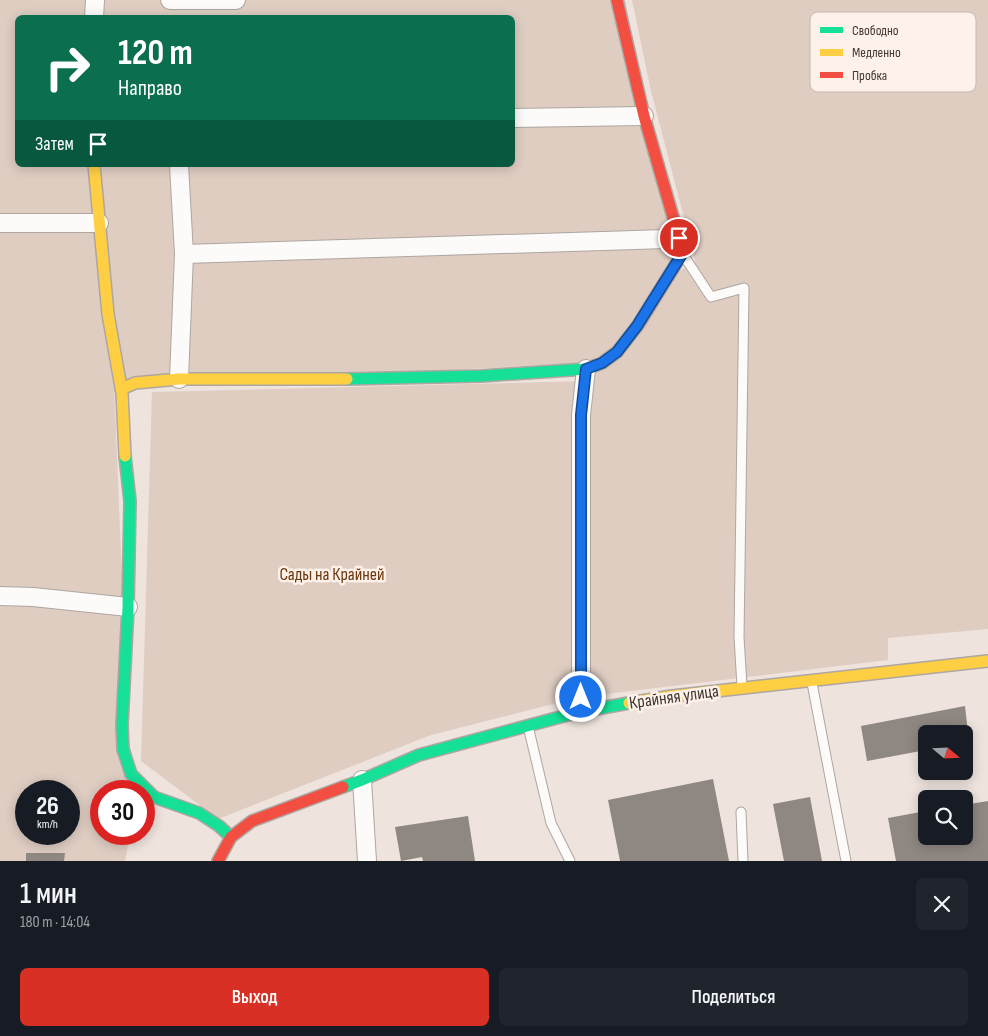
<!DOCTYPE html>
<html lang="ru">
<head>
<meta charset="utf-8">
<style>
	:root { --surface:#171b24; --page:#20242c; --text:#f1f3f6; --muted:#9ea1a6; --accent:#d93025 }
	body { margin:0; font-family:"Sofia Sans Condensed",sans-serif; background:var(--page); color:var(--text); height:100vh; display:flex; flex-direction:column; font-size:19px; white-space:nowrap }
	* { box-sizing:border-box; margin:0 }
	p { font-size:16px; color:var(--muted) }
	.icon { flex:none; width:28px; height:28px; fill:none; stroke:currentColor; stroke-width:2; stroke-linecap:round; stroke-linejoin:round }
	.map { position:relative; height:861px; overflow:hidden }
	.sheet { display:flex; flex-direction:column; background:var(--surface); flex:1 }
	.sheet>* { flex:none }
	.banner { position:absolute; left:15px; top:15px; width:500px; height:152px; border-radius:8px; box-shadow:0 2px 12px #0003; background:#0b6e4f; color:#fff; overflow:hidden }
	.needle { width:32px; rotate:109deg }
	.controls { position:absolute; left:918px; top:725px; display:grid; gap:10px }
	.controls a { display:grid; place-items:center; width:55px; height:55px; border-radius:8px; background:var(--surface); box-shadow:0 2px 12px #0003; font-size:25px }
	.speed { position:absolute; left:15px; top:780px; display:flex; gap:10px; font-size:25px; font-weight:700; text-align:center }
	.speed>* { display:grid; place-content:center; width:65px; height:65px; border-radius:50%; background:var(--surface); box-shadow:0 2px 12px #0003; line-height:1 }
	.speed small { font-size:12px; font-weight:400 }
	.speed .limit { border:8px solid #d22; background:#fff; color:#111 }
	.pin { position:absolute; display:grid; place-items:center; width:42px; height:42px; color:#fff; margin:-21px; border:2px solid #fff; border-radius:50%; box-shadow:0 1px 5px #0007 }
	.me { position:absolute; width:55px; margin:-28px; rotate:0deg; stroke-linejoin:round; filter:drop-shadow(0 0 4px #0008) }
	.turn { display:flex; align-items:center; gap:18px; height:105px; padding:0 20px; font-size:22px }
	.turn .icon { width:65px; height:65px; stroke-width:2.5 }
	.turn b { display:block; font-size:35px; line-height:42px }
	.then { display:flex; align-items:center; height:48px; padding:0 20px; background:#0003; gap:10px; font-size:19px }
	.round { display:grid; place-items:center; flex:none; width:52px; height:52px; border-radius:8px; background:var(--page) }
	.summary { display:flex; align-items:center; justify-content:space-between; height:85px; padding:0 20px }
	h1 { font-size:30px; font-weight:600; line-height:38px }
	.cta { display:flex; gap:10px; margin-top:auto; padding:10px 20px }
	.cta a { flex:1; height:58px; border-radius:8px; background:var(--accent); color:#fff; font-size:20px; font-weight:600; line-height:58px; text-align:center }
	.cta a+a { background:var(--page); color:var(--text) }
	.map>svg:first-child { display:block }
	.green { fill:#dfcdc2; fill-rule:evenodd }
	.building { fill:#8e8782 }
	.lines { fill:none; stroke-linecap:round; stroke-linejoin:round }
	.lane-casing { stroke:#aea6a1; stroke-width:11 }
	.street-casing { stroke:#aea6a1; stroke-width:20 }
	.fast-casing { stroke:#aea6a1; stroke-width:14 }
	.slow-casing { stroke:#aea6a1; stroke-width:14 }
	.jam-casing { stroke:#aea6a1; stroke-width:14 }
	.lane { stroke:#fcfbfa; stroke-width:9 }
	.street { stroke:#fcfbfa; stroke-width:18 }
	.fast { stroke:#16e098; stroke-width:11 }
	.slow { stroke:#ffcf43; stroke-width:11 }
	.jam { stroke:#f24e42; stroke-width:11 }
	.route-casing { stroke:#114b97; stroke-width:12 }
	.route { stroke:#1a73e8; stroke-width:9 }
	.labels { text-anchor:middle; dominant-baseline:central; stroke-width:5; stroke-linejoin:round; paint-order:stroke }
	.park-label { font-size:18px; fill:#6b380e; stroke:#fdf1ea }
	.street-label { font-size:18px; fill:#413935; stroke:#fdf1ea }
	.key { fill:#fdf1ea; stroke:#c5bab4; stroke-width:1 }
	.key-label { font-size:14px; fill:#413935 }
</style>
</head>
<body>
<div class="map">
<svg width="988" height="861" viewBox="0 0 988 861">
	<rect width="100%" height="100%" fill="#eee3dd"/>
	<path class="green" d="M0,0H625L679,254L607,362L114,387L131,791H101V834H130L125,861H0ZM18,18H512V165H18ZM26,791H69V834H26Z
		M632,0H988V629L888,638V660L581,697L431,735L218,819L141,761L152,392L589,381L654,290L695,260L651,91Z"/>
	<path class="building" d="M965,706L969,741L964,742V734H926V750L867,761L861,726Z
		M713,779L729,861H620L608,800Z
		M810,797L822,861H784L773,804Z
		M988,801V861H896L888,818L926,811V836H964V805Z
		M468,816L475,861H423L422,857L401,861L395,827Z
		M26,853H65L64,861H26Z"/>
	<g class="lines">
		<defs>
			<path id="lane" d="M684,256L711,297L744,288L739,637L742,686
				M812,683L846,861
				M528,726L551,823L570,861
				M741,812L743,861"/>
			<path id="street" d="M170,0H236
				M94,18L95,0
				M512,118L644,116
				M179,165L184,254L179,379
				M0,223H99
				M184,254L666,239L679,238
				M0,596L33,597L128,607
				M579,712L581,697V415L586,369
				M362,780L367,861"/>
			<path id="fast" d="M347,379L481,376L586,369L602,363L617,352L638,325
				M125,456L130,501L128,607L122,725L123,749L131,774L154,797L199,813L219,826L231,837
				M343,787L362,780L419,755L579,712L629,703"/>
			<path id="slow" d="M94,165L108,314L122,393L125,456
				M121,389L135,383L179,379H347
				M629,703L672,696L988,661"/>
			<path id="jam" d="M617,0L644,116L679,238L682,254L638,325
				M218,861L231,837L252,821L343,787"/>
		</defs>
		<use href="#lane" class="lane-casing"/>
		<use href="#street" class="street-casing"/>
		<use href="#fast" class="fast-casing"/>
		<use href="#slow" class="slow-casing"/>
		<use href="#jam" class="jam-casing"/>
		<use href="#lane" class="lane"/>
		<use href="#street" class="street"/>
		<use href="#fast" class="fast"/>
		<use href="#slow" class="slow"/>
		<use href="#jam" class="jam"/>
	</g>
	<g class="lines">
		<defs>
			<path id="route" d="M581,697V415L586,369L602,363L617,352L637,326L682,254L679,238"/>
		</defs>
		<use href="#route" class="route-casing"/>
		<use href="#route" class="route"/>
	</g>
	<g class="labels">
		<g class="park-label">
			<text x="332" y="574">Сады на Крайней</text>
		</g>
		<g class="street-label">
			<text transform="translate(674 697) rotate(-8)">Крайняя улица</text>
		</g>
	</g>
	<rect x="810" y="12" width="166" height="80" rx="8" class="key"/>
	<rect x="820" y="27" width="23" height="6" fill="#16e098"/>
	<rect x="820" y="49" width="23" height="7" fill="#ffcf43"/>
	<rect x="820" y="72" width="23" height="6" fill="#f24e42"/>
	<g class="key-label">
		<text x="852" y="35">Свободно</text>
		<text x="852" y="57">Медленно</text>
		<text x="852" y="80">Пробка</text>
	</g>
</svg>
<div class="controls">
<a><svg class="needle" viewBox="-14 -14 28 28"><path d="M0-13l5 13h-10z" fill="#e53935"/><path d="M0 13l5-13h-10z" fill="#9ea1a6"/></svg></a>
<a><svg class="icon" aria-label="search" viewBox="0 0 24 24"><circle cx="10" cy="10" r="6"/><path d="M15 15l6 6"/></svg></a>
</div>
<div class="speed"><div>26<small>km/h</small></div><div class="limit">30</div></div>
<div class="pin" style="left:679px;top:238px;background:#d93025"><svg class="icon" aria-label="arrive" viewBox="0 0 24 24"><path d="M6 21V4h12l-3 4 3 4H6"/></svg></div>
<svg class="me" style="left:581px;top:697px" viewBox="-20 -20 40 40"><circle r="17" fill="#1a73e8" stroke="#fff" stroke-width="3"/><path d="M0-11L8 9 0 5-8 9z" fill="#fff"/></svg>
<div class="banner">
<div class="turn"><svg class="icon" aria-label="right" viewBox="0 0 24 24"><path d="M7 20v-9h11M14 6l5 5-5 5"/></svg><div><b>120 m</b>Направо</div></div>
<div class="then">Затем<svg class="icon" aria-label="arrive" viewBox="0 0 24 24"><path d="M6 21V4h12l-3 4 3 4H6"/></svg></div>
</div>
</div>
<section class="sheet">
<div class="summary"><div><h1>1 мин</h1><p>180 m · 14:04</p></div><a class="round"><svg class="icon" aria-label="close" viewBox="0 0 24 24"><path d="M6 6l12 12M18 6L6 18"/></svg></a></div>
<div class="cta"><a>Выход</a><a>Поделиться</a></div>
</section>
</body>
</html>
